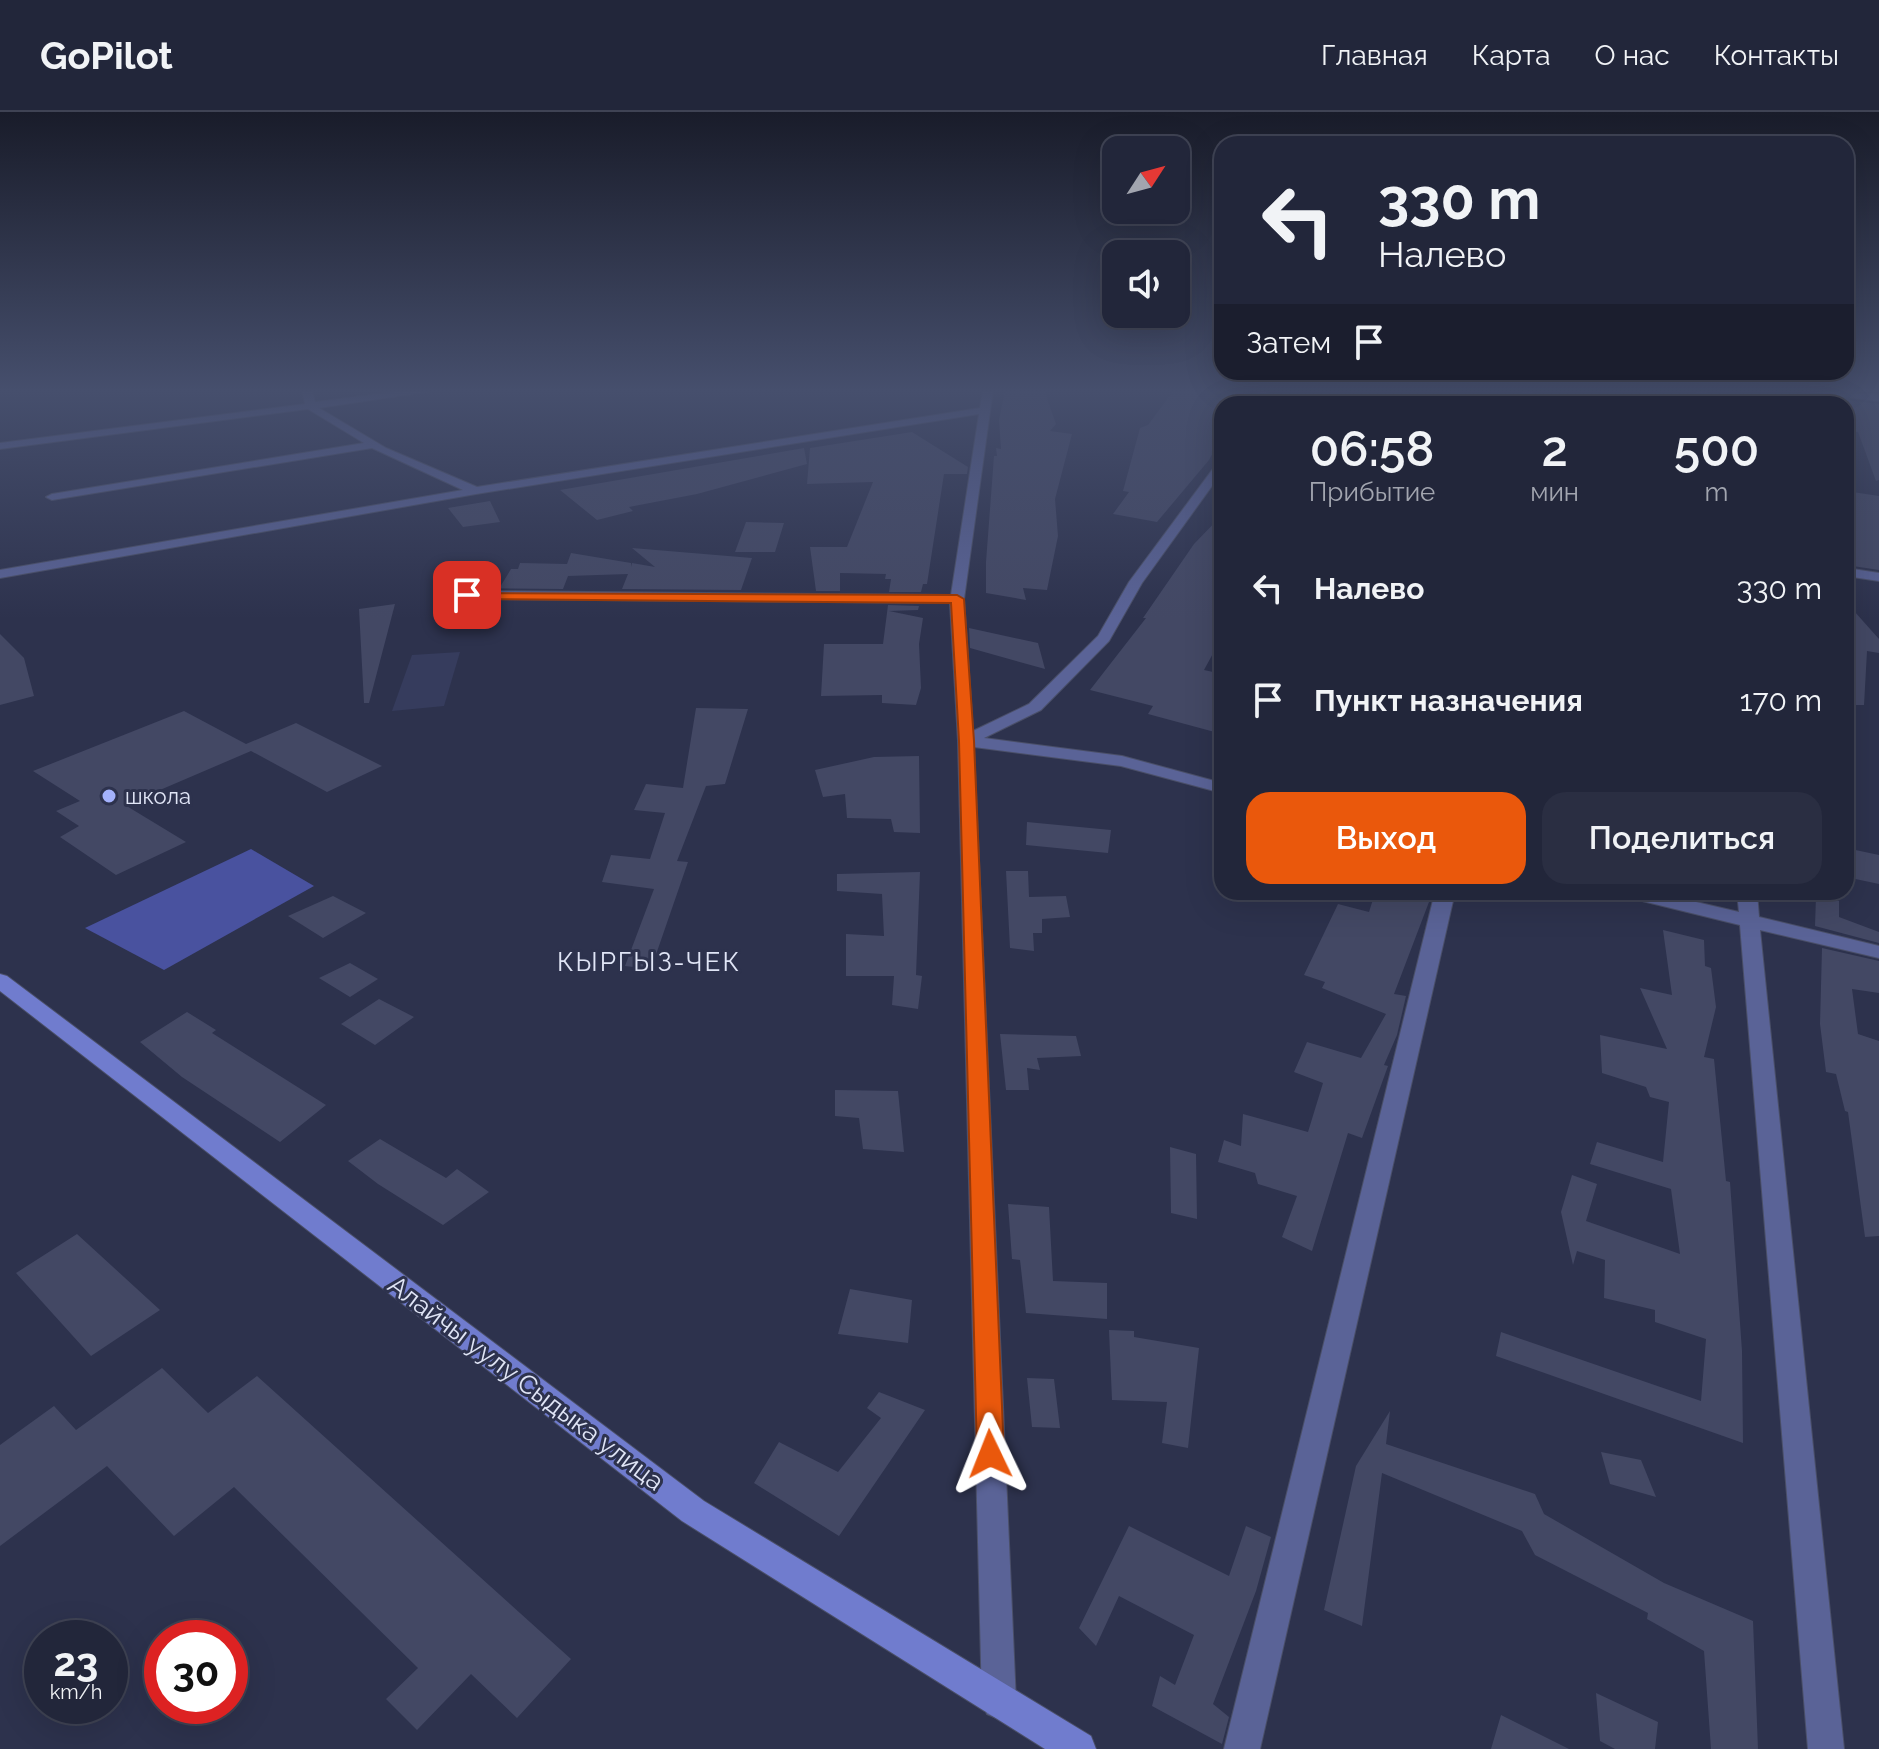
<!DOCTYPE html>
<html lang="ru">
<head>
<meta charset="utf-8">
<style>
	:root { --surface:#22263a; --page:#2a2e42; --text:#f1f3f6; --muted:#a2a5af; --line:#3f4354; --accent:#ea580c }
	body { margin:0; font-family:Raleway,sans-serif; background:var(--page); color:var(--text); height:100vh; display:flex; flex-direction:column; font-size:30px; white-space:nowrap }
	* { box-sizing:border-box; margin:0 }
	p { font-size:26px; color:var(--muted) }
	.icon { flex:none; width:44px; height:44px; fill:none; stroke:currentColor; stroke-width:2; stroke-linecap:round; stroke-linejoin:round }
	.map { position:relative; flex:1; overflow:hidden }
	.details { position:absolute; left:1214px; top:284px; width:640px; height:504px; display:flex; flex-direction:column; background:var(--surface); border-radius:24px; box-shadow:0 8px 32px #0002,0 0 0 2px var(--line) }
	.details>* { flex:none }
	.guide { position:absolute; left:1214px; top:24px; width:640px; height:244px; border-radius:24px; box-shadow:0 8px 32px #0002,0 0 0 2px var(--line); background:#22263a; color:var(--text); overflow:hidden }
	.needle { width:52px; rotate:54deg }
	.controls { position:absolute; left:1102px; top:24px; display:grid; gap:16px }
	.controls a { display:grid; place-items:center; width:88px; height:88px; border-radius:16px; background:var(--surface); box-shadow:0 8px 32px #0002,0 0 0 2px var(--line); font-size:40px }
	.speed { position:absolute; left:24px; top:1508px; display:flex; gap:16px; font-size:40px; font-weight:700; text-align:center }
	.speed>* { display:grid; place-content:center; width:104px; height:104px; border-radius:50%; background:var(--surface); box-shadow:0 8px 32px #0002,0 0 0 2px var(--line); line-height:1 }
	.speed small { font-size:20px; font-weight:400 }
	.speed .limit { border:12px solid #d22; background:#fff; color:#111 }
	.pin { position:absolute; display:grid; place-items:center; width:68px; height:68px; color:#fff; margin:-34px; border-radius:16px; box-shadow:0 4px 12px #0006 }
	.me { position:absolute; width:88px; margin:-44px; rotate:358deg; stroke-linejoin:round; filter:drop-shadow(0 0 6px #0008) }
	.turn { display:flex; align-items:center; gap:28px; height:168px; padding:0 32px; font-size:36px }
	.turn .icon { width:104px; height:104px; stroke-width:2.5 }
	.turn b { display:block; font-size:56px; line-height:68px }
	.then { display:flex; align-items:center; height:76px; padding:0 32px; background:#0003; gap:16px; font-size:30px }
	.eta { display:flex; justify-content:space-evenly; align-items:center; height:136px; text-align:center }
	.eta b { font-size:48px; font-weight:600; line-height:56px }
	.button { display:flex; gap:16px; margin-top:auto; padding:16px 32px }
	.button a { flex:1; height:92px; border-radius:24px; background:var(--accent); color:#fff; font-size:32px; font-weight:600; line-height:92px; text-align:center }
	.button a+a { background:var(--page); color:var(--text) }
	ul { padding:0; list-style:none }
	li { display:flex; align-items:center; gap:24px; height:112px; padding:0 32px }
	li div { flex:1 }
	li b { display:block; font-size:30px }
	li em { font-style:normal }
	header { display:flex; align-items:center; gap:48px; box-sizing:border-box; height:112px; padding:0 40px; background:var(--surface); border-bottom:2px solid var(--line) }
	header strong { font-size:38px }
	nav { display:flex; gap:44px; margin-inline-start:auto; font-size:28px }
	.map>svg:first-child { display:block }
	.built { fill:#363c5d }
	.forest { fill:#49529f }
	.building { fill:#434864 }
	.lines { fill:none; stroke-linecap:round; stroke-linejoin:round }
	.street-casing { stroke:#4a4f68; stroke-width:2 }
	.secondary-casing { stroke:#4a4f68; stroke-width:2 }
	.street { fill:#5a6397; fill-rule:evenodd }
	.secondary { fill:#707cce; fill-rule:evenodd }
	.route { fill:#ea580c; stroke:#983908; stroke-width:2 }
	.poi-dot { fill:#a4b2fc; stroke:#2d324d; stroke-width:3 }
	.labels { text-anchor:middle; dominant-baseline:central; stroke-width:6; stroke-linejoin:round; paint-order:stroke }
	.poi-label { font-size:22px; fill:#e0e5f6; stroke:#2d324d; text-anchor:start }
	.quarter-label { font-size:26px; letter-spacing:2px; fill:#e0e5f6; stroke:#2d324d }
	.near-street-label { font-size:26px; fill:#e0e5f6; stroke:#2d324d }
</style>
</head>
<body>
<header>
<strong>GoPilot</strong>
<nav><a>Главная</a><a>Карта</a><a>О нас</a><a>Контакты</a></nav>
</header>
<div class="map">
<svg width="1879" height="1637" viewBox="0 0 1879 1637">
	<rect width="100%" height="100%" fill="#2d324d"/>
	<path class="built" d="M460,540L444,594L392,599L412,543Z"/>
	<path class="forest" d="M251,737L314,774L164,858L85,816Z"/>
	<path class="building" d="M1005,278H1044L1056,312L1050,319L1072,322L1055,387L1058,424L1047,478L1023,476L1026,488L986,481V450L994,344H997L996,336L1001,337L999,308Z
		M1174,278H1245L1237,292H1222V317L1215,329H1219L1209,348L1157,410L1113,402L1129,380L1123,379L1140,316L1148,313Z
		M1846,288L1879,292V368L1876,369L1858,320L1846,318Z
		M912,320L968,355L967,362H944L927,472H923L921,480H889L891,467H885L886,462L840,461V479H816L810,435H847L873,370L807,372L810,336Z
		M804,336L807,352L697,382L629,395L633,399L597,408L560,378Z
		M1846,379L1879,384V458L1846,453Z
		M490,389L500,410L463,415L448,396Z
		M1222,403V525L1204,558L1222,562V622L1148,602L1153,594L1090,578L1146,506H1143L1194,432Z
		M746,410L784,411L775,440H735Z
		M632,436L752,446L741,478L622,477L628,462L568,464L563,477L467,476L460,479L448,463L479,458L500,475L511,457H518L520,451L567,452L571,441L631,451V455L632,451L655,455Z
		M1846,490L1879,527V541L1867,539L1864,593H1846Z
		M395,492L369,591H364L359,497Z
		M888,493L919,494L918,498L889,499L923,506L919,532L921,576L916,593L882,591V583L821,584L824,532H883Z
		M969,516L1038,531L1045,557L970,536Z
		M0,522L24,546L34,584L0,593Z
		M696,596L748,597L725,672L706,674L677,749L688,750L651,857L625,854L654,777L602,770L611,743L650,747L665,701L634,698L646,672L683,676Z
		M184,599L246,632L296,611L382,654L327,680L251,639L125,693L186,730L116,763L60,725L79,714L56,699L80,689L33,659Z
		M919,644L920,721L894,720L891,707L847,706L845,682L823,685L815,658L874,645Z
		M1027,710L1111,718L1108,741L1026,733Z
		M1846,736L1879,743V772L1846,765Z
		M1006,759H1028L1029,785L1066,784L1070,805L1042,807V821H1033L1034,839L1010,836Z
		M920,760L916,863L922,864L918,897L892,893L894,864H846V822L884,824L882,782L837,779V762Z
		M1375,781L1429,790L1394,882L1406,884L1397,923L1384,953L1388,954L1362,1026L1348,1021L1312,1139L1282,1125L1297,1084L1258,1072L1255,1061L1218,1050L1224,1028L1241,1034L1243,1002L1308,1020L1323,971L1294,960L1307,930L1361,946L1386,902L1322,876L1325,870L1304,863L1338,792L1369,800Z
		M333,784L366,801L323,826L288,804Z
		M1816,784L1839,789V805L1879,820V831L1815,814Z
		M1663,818L1704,828L1705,854L1711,856L1716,895L1704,945L1714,947L1726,1069L1730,1070L1742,1239L1743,1331L1496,1244L1501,1220L1701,1289L1706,1227L1655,1210V1198L1604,1186L1605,1148L1577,1139L1573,1153L1561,1100L1572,1063L1597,1072L1586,1109L1680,1142L1671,1077L1590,1052L1597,1030L1663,1050L1669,990L1650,985L1646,975L1602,961L1600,923L1667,937L1640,876L1672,883Z
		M1822,836L1879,849V881L1852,877L1858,922L1879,929V1124L1865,1125L1848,1000L1845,999L1836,962L1826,960L1820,912Z
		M350,851L378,867L350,885L319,866Z
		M379,887L414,905L375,933L341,912Z
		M187,900L216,918L212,921L326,993L280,1030L182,965L140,930Z
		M1000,922L1076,924L1081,944L1037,946L1040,958L1027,956L1029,978H1006Z
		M835,978L898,979L904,1040L863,1037L859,1006L835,1004Z
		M380,1027L446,1066L457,1057L489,1080L443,1113L378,1072L348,1049Z
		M1170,1035L1196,1042L1197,1107L1171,1101Z
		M1008,1092L1049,1095L1053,1169L1107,1171V1207L1026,1201L1020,1148L1012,1147Z
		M77,1122L160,1198L91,1244L16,1161Z
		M850,1177L912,1188L908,1231L838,1222Z
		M1109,1218L1134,1219V1225L1199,1236L1188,1336L1162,1331L1167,1290L1112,1288Z
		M162,1256L208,1301L257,1264L571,1547L517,1606L471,1562L417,1618L386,1587L418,1556L234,1375L174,1424L107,1354L0,1434V1333L54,1294L76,1318Z
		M1027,1266L1054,1267L1060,1316L1032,1315Z
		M879,1280L925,1298L839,1424L754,1371L779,1330L838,1360L881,1306L867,1296Z
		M1390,1299L1386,1332L1535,1382L1544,1402L1664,1471L1753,1509L1758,1637H1711L1704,1539L1647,1507L1648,1501L1535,1443L1522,1419L1382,1361L1362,1514L1324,1498L1356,1354Z
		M1601,1340L1641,1348L1656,1385L1610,1372Z
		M1129,1414L1229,1464L1246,1414L1271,1425L1256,1479L1213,1592L1229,1605L1222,1632L1152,1594L1160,1564L1175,1573L1194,1523L1119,1484L1096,1534L1079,1516Z
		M1596,1581L1658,1610L1655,1637H1615L1600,1629Z
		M1501,1603L1569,1637H1491Z"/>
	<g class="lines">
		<defs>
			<path id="street" d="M302,278H312L315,290L409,278H438L319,296L386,336L477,375L980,296L983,278H993L964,487L973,619L1029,592L1098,524L1129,470L1218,350L1222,349V360L1142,471L1109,529L1041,598L984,626L1122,644L1222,671V681L1121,654L974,635L1016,1590L1011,1602L999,1607L987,1602L982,1590L958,629L950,491L467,487L460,483L467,479L951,483L979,302L476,382L0,466V458L463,378L372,336L52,388L46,385L52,382L364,331L308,297L0,337V331L305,292Z
				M1259,278H1269L1265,292H1255Z
				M1523,278H1533L1529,292H1519Z
				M1696,278H1706L1707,292H1697Z
				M1807,278L1879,283V289L1812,281Z
				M1846,456L1879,461V469L1846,464Z
				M1435,780H1455L1260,1637H1224Z
				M1619,780H1653L1739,800L1737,780H1757L1759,805L1879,834V846L1760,818L1844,1637H1808L1740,813L1622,784Z"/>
			<path id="secondary" d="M0,862L7,864L704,1389L1091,1624L1096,1637H1045L682,1409L0,879Z"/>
		</defs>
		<use href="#street" class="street-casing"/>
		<use href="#secondary" class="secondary-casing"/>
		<use href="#street" class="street"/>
		<use href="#secondary" class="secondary"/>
	</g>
	<linearGradient id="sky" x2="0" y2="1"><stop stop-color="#191c2a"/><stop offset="0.55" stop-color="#464f6d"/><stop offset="1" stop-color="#464f6d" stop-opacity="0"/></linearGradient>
	<rect width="1879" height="507" fill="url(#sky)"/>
	<path class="route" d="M462,481L957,483L964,487L974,629L1004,1342L1000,1351L990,1354L981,1351L977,1342L959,629L951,491L467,487L460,483Z"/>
	<circle class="poi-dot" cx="109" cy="684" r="8"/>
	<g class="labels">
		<g class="poi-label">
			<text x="125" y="684">школа</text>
		</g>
		<g class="quarter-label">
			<text x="649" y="850">КЫРГЫЗ-ЧЕК</text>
		</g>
		<g class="near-street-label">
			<text transform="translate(526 1271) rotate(37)">Алайчы уулу Сыдыка улица</text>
		</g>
	</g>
</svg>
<div class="controls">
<a><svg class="needle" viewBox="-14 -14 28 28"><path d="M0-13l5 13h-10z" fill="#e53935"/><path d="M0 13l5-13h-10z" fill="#a2a5af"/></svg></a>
<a><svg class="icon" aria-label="sound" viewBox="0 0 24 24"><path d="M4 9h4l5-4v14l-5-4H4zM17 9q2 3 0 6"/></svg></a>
</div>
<div class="speed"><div>23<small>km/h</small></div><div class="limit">30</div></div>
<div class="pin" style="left:467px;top:483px;background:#d93025"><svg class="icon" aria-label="arrive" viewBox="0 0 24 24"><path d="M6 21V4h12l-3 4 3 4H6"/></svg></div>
<svg class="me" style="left:990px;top:1342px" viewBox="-20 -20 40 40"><path d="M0-17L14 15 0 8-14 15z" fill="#ea580c" stroke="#fff" stroke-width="4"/></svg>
<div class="guide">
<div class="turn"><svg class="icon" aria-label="left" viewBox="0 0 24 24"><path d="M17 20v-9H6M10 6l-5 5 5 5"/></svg><div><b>330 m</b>Налево</div></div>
<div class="then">Затем<svg class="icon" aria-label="arrive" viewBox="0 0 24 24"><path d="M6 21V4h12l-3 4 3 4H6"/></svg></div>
</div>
<section class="details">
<div class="eta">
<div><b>06:58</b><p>Прибытие</p></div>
<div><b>2</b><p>мин</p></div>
<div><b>500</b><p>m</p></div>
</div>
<ul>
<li><svg class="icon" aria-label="left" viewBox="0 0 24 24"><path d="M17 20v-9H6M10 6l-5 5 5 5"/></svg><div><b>Налево</b></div><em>330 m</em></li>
<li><svg class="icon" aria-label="arrive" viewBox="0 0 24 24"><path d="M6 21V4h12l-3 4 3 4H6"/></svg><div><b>Пункт назначения</b></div><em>170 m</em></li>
</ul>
<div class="button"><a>Выход</a><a>Поделиться</a></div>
</section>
</div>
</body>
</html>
